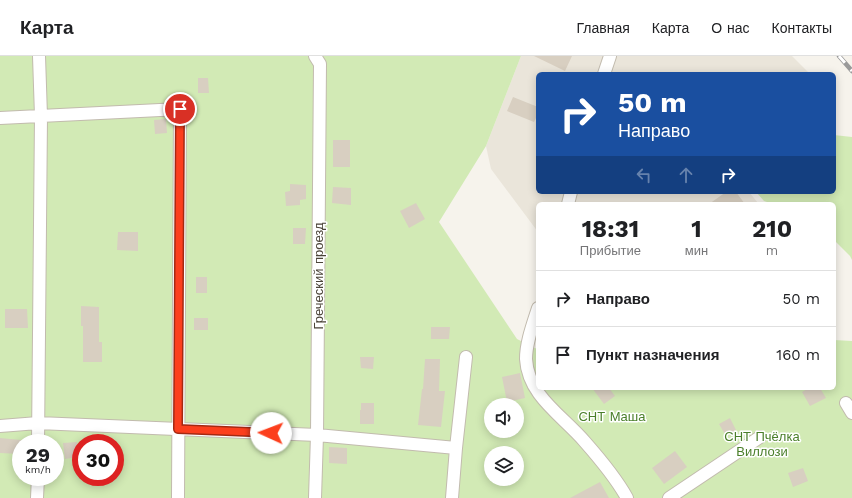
<!DOCTYPE html>
<html lang="ru">
<head>
<meta charset="utf-8">
<style>
	:root { --surface:#fff; --page:#f2f2f2; --text:#202124; --muted:#757577; --line:#e0e0e0 }
	body { margin:0; font-family:"Work Sans",sans-serif; background:var(--page); color:var(--text); height:100vh; display:flex; flex-direction:column; font-size:15px; white-space:nowrap }
	* { box-sizing:border-box; margin:0 }
	p { font-size:13px; color:var(--muted) }
	.icon { flex:none; width:22px; height:22px; fill:none; stroke:currentColor; stroke-width:2; stroke-linecap:round; stroke-linejoin:round }
	.map { position:relative; flex:1; overflow:hidden }
	.drawer { position:absolute; left:536px; top:146px; width:300px; height:188px; display:flex; flex-direction:column; background:var(--surface); border-radius:6px; box-shadow:0 2px 10px #0003 }
	.drawer>* { flex:none }
	.top-card { position:absolute; left:536px; top:16px; width:300px; height:122px; border-radius:6px; box-shadow:0 2px 10px #0003; background:#1a4fa0; color:#fff; overflow:hidden }
	.tools { position:absolute; left:484px; top:342px; display:grid; gap:8px }
	.tools a { display:grid; place-items:center; width:40px; height:40px; border-radius:50%; background:var(--surface); box-shadow:0 2px 10px #0003; font-size:20px }
	.speed { position:absolute; left:12px; top:378px; display:flex; gap:8px; font-size:20px; font-weight:700; text-align:center }
	.speed>* { display:grid; place-content:center; width:52px; height:52px; border-radius:50%; background:var(--surface); box-shadow:0 2px 10px #0003; line-height:1 }
	.speed small { font-size:10px; font-weight:400 }
	.speed .limit { border:6px solid #d22; background:#fff; color:#111 }
	.pin { position:absolute; display:grid; place-items:center; width:34px; height:34px; color:#fff; margin:-17px; border:2px solid #fff; border-radius:50%; box-shadow:0 1px 4px #0007 }
	.me { position:absolute; width:44px; margin:-22px; rotate:272deg; stroke-linejoin:round; filter:drop-shadow(0 0 3px #0008) }
	.turn { display:flex; align-items:center; gap:14px; height:84px; padding:0 16px; font-size:18px }
	.turn .icon { width:52px; height:52px; stroke-width:2.5 }
	.turn b { display:block; font-size:28px; line-height:34px }
	.lanes { display:flex; align-items:center; height:38px; padding:0 16px; background:#0003; justify-content:center; gap:20px; direction:ltr }
	.lanes .off { opacity:.35 }
	.eta { display:flex; justify-content:space-evenly; align-items:center; height:68px; text-align:center }
	.eta b { font-size:24px; font-weight:700; line-height:28px }
	ul { padding:0; list-style:none }
	li { display:flex; align-items:center; gap:12px; height:56px; padding:0 16px; border-top:1px solid var(--line) }
	li div { flex:1 }
	li b { display:block; font-size:15px }
	li em { font-style:normal }
	header { display:flex; align-items:center; gap:24px; box-sizing:border-box; height:56px; padding:0 20px; background:var(--surface); border-bottom:1px solid var(--line) }
	header strong { font-size:19px }
	nav { display:flex; gap:22px; margin-inline-start:auto; font-size:14px }
	.map>svg:first-child { display:block }
	.residential { fill:#eae5da }
	.green { fill:#d2eab5; fill-rule:evenodd }
	.building { fill:#d8cfc1 }
	.lines { fill:none; stroke-linecap:round; stroke-linejoin:round }
	.street-casing { stroke:#c2bbae; stroke-width:14 }
	.street { stroke:#fff; stroke-width:12 }
	.rail-casing { stroke:#9a9a9a; stroke-width:4.5 }
	.rail { stroke:#fff; stroke-width:3; stroke-dasharray:9; stroke-linecap:butt }
	.route-casing { stroke:#a42913; stroke-width:10 }
	.route { stroke:#fc3f1d; stroke-width:7 }
	.labels { text-anchor:middle; dominant-baseline:central; stroke-width:3; stroke-linejoin:round; paint-order:stroke }
	.street-label { font-size:13px; fill:#4b4439; stroke:#fff }
	.park-label { font-size:13px; fill:#4a7f2a; stroke:#fff }
</style>
</head>
<body>
<header>
<strong>Карта</strong>
<nav><a>Главная</a><a>Карта</a><a>О нас</a><a>Контакты</a></nav>
</header>
<div class="map">
<svg width="852" height="442" viewBox="0 0 852 442">
	<rect width="100%" height="100%" fill="#f6f3ec"/>
	<path class="residential" d="M521,0H792L809,17L538,18V136H749L758,147L538,148V176L491,113L486,90Z"/>
	<path class="green" d="M0,0H521L486,90L439,166L517,283L537,293L538,273V332H834V284L852,285V442H0ZM491,349H517V375H491ZM21,387H55V421H21ZM81,387H115V421H81ZM491,397H517V423H491Z
		M834,79L852,81V204L850,200L834,184V148H773L764,145L756,136H834Z"/>
	<path class="building" d="M534,0H572L565,15Z
		M198,22H208L209,37H198Z
		M513,41L538,51V58L534,66L507,55Z
		M166,63L167,77L155,78L154,64Z
		M333,84H350V111H333Z
		M290,128L306,129V143L300,144V149L286,150L285,136L290,135Z
		M333,131L351,132V149L332,147Z
		M726,136H736L745,148H709Z
		M416,147L425,163L409,172L400,155Z
		M293,172H306L305,188H293Z
		M118,176H138V195L117,194Z
		M196,221H207V237H196Z
		M81,250L99,251V286H102V306H83V270H81Z
		M5,253H27L28,272H5Z
		M194,262H208V274H194Z
		M431,271H450L449,283H431Z
		M360,301H374L373,313L361,312Z
		M425,303H440L439,335H445L441,371L418,369L422,333H423Z
		M520,317L525,342L507,346L502,321Z
		M592,332H609L615,340L604,348Z
		M809,332H820L826,342L810,350L802,336Z
		M361,347H374V368H360V354H361Z
		M730,362L736,374L726,380L719,368Z
		M0,382L21,384V398L0,397Z
		M77,386L78,401L65,403L63,387Z
		M329,391L347,392V408L329,407Z
		M675,395L687,411L664,428L652,412Z
		M803,412L808,425L793,431L788,417Z
		M600,426L609,442H570Z"/>
	<g class="lines">
		<defs>
			<path id="street" d="M604,18L610,0
				M0,62L180,53L178,442
				M568,148L571,136
				M538,252C533,268 526,286 526,303C528,340 563,360 585,386C600,403 616,422 627,442
				M846,347L852,357
				M0,370L38,367L317,379L456,392
				M38,387L41,60L39,0
				M37,442L38,421
				M315,442L317,379L320,8L315,0
				M452,442L456,392L466,301
				M669,442L760,381"/>
		</defs>
		<use href="#street" class="street-casing"/>
		<use href="#street" class="street"/>
		<defs>
			<path id="rail" d="M839,0L852,15"/>
		</defs>
		<use href="#rail" class="rail-casing"/>
		<use href="#rail" class="rail"/>
	</g>
	<g class="lines">
		<defs>
			<path id="route" d="M180,53L178,373L271,377"/>
		</defs>
		<use href="#route" class="route-casing"/>
		<use href="#route" class="route"/>
	</g>
	<g class="labels">
		<g class="street-label">
			<text transform="translate(318 220) rotate(-90)">Греческий проезд</text>
		</g>
		<g class="park-label">
			<text x="612" y="360">СНТ Маша</text>
			<text x="762" y="380">СНТ Пчёлка<tspan x="762" dy="15">Виллози</tspan></text>
		</g>
	</g>
</svg>
<div class="tools">
<a><svg class="icon" aria-label="sound" viewBox="0 0 24 24"><path d="M4 9h4l5-4v14l-5-4H4zM17 9q2 3 0 6"/></svg></a>
<a><svg class="icon" aria-label="layers" viewBox="0 0 24 24"><path d="M12 4l9 5-9 5-9-5zM3 14l9 5 9-5"/></svg></a>
</div>
<div class="speed"><div>29<small>km/h</small></div><div class="limit">30</div></div>
<div class="pin" style="left:180px;top:53px;background:#d93025"><svg class="icon" aria-label="arrive" viewBox="0 0 24 24"><path d="M6 21V4h12l-3 4 3 4H6"/></svg></div>
<svg class="me" style="left:271px;top:377px" viewBox="-20 -20 40 40"><circle r="19" fill="#fff"/><path d="M0-13L10 11 0 6-10 11z" fill="#fc3f1d"/></svg>
<div class="top-card">
<div class="turn"><svg class="icon" aria-label="right" viewBox="0 0 24 24"><path d="M7 20v-9h11M14 6l5 5-5 5"/></svg><div><b>50 m</b>Направо</div></div>
<div class="lanes"><svg class="icon off" aria-label="left" viewBox="0 0 24 24"><path d="M17 20v-9H6M10 6l-5 5 5 5"/></svg><svg class="icon off" aria-label="ahead" viewBox="0 0 24 24"><path d="M12 20V5M6 11l6-6 6 6"/></svg><svg class="icon" aria-label="right" viewBox="0 0 24 24"><path d="M7 20v-9h11M14 6l5 5-5 5"/></svg></div>
</div>
<section class="drawer">
<div class="eta">
<div><b>18:31</b><p>Прибытие</p></div>
<div><b>1</b><p>мин</p></div>
<div><b>210</b><p>m</p></div>
</div>
<ul>
<li><svg class="icon" aria-label="right" viewBox="0 0 24 24"><path d="M7 20v-9h11M14 6l5 5-5 5"/></svg><div><b>Направо</b></div><em>50 m</em></li>
<li><svg class="icon" aria-label="arrive" viewBox="0 0 24 24"><path d="M6 21V4h12l-3 4 3 4H6"/></svg><div><b>Пункт назначения</b></div><em>160 m</em></li>
</ul>
</section>
</div>
</body>
</html>
